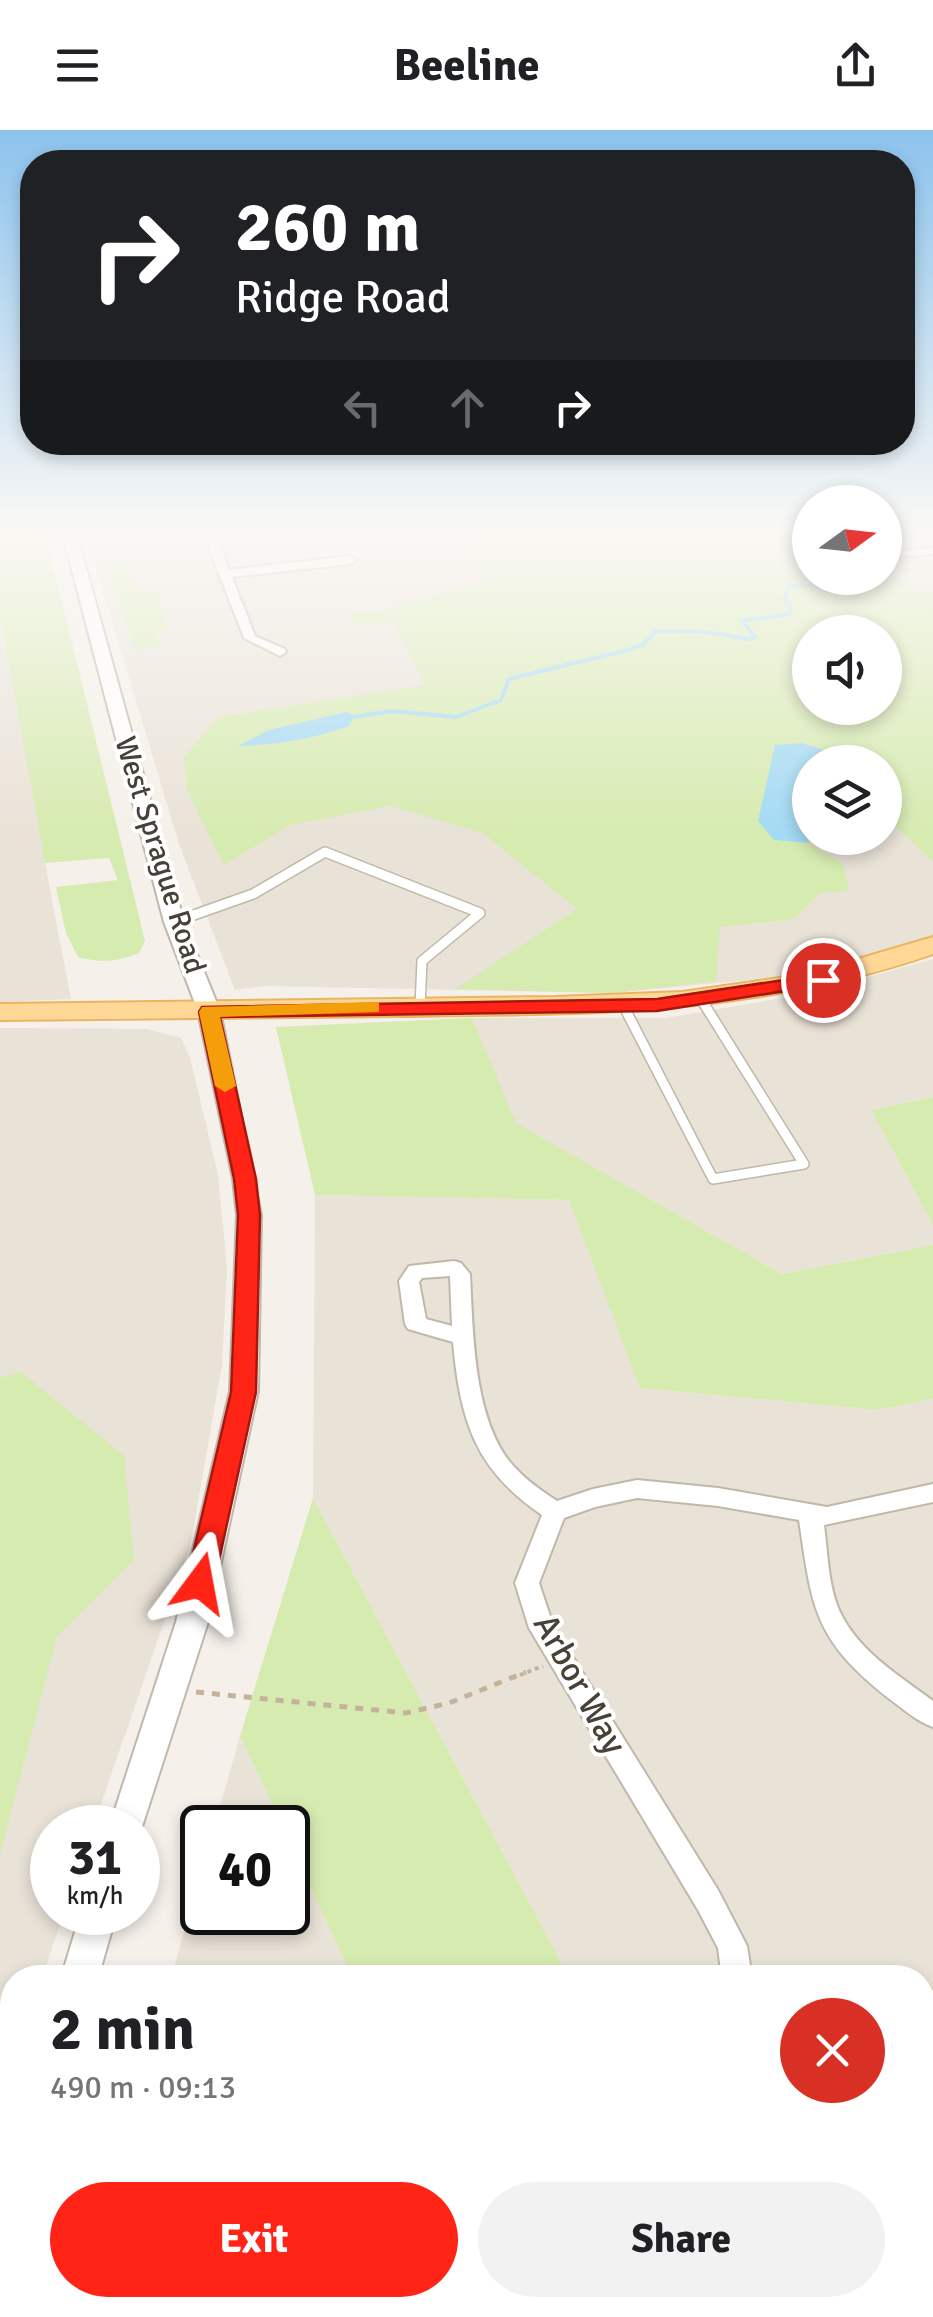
<!DOCTYPE html>
<html lang="en">
<head>
<meta charset="utf-8">
<style>
	:root { --surface:#fff; --page:#f2f2f2; --text:#202124; --muted:#757577; --accent:#ff2416 }
	body { margin:0; font-family:Signika,sans-serif; background:var(--page); color:var(--text); height:100vh; display:flex; flex-direction:column; font-size:38px; white-space:nowrap }
	* { box-sizing:border-box; margin:0 }
	p { font-size:32px; color:var(--muted) }
	.icon { flex:none; width:55px; height:55px; fill:none; stroke:currentColor; stroke-width:2; stroke-linecap:round; stroke-linejoin:round }
	.map { position:relative; flex:1; overflow:hidden }
	.sheet { position:absolute; left:0px; top:1835px; width:935px; height:352px; display:flex; flex-direction:column; background:var(--surface); border-radius:40px 40px 0 0; box-shadow:0 5px 15px #0003 }
	.sheet>* { flex:none }
	.banner { position:absolute; left:20px; top:20px; width:895px; height:305px; border-radius:40px; box-shadow:0 5px 15px #0003; background:#202124; color:#fff; overflow:hidden }
	.needle { width:65px; rotate:75deg }
	.tools { position:absolute; left:792px; top:355px; display:grid; gap:20px }
	.tools a { display:grid; place-items:center; width:110px; height:110px; border-radius:50%; background:var(--surface); box-shadow:0 5px 15px #0003; font-size:50px }
	.speed { position:absolute; left:30px; top:1675px; display:flex; gap:20px; font-size:50px; font-weight:700; text-align:center }
	.speed>* { display:grid; place-content:center; width:130px; height:130px; border-radius:50%; background:var(--surface); box-shadow:0 5px 15px #0003; line-height:1 }
	.speed small { font-size:25px; font-weight:400 }
	.speed .limit { border:5px solid #111; border-radius:15px; background:#fff; color:#111 }
	.pin { position:absolute; display:grid; place-items:center; width:85px; height:85px; color:#fff; margin:-42px; border:5px solid #fff; border-radius:50%; box-shadow:0 2px 10px #0007 }
	.me { position:absolute; width:110px; margin:-55px; rotate:13deg; stroke-linejoin:round; filter:drop-shadow(0 0 8px #0008) }
	.turn { display:flex; align-items:center; gap:35px; height:210px; padding:0 50px; font-size:45px }
	.turn .icon { width:130px; height:130px; stroke-width:2.5 }
	.turn b { display:block; font-size:70px; line-height:85px }
	.lanes { display:flex; align-items:center; height:95px; padding:0 50px; background:#0003; justify-content:center; gap:50px; direction:ltr }
	.lanes .off { opacity:.35 }
	.round { display:grid; place-items:center; flex:none; width:105px; height:105px; border-radius:52px; background:var(--page) }
	.headline { display:flex; align-items:center; justify-content:space-between; height:170px; padding:0 50px }
	h1 { font-size:60px; font-weight:700; line-height:75px }
	.action { display:flex; gap:20px; margin-top:auto; padding:20px 50px }
	.action a { flex:1; height:115px; border-radius:60px; background:var(--accent); color:#fff; font-size:40px; font-weight:700; line-height:115px; text-align:center }
	.action a+a { background:var(--page); color:var(--text) }
	header { display:flex; justify-content:space-between; align-items:center; height:130px; padding:0 50px; background:var(--surface); font-size:45px; font-weight:700 }
	.map>svg:first-child { display:block }
	.residential { fill:#e9e2d7; fill-rule:evenodd }
	.green { fill:#d6ebb0; fill-rule:evenodd }
	.water { fill:#a3daf4 }
	.lines { fill:none; stroke-linecap:round; stroke-linejoin:round }
	.stream { stroke:#a3daf4; stroke-width:4 }
	.service-far1-casing { stroke:#c1b7ab; stroke-width:12 }
	.service-casing { stroke:#c1b7ab; stroke-width:19 }
	.minor-casing { stroke:#c1b7ab; stroke-width:4 }
	.tertiary-casing { stroke:#c1b7ab; stroke-width:4 }
	.primary-casing { stroke:#e9b562; stroke-width:4 }
	.path-far1 { stroke:#c4b29b; stroke-width:4; stroke-dasharray:4 4; stroke-linecap:butt }
	.path { stroke:#c4b29b; stroke-width:5; stroke-dasharray:8 8; stroke-linecap:butt }
	.service-far1 { stroke:#fff; stroke-width:9 }
	.service { stroke:#fff; stroke-width:15 }
	.minor { fill:#fff; fill-rule:evenodd }
	.tertiary { fill:#fff; fill-rule:evenodd }
	.primary { fill:#ffd898; fill-rule:evenodd }
	.route { fill:#ff2416; stroke:#a6170e; stroke-width:2.5 }
	.slow { fill:#f59e0b }
	.labels { text-anchor:middle; dominant-baseline:central; stroke-width:8; stroke-linejoin:round; paint-order:stroke }
	.street-label { font-size:30px; fill:#494037; stroke:#fff }
	.near-street-label { font-size:35px; fill:#494037; stroke:#fff }
</style>
</head>
<body>
<header><svg class="icon" aria-label="menu" viewBox="0 0 24 24"><path d="M4 6h16M4 12h16M4 18h16"/></svg>Beeline<svg class="icon" aria-label="share" viewBox="0 0 24 24"><path d="M12 15V3M7 8l5-5 5 5M5 13v7h14v-7"/></svg></header>
<div class="map">
<svg width="933" height="2187" viewBox="0 0 933 2187">
	<rect width="100%" height="100%" fill="#f5f0e9"/>
	<path class="residential" d="M84,398H810V448H885V398H933V807L822,843L612,863L266,856L235,860L179,714ZM810,502H885V578H810ZM810,632H885V708H810Z
		M0,487L45,733L71,869L0,872Z
		M933,829V967L871,980L933,1095V1115L782,1144L515,993L472,888H666L812,863Z
		M0,898L147,899L181,908L190,928L218,1044L227,1139L222,1235L190,1417L93,1697L52,1698V1782L64,1783L42,1847L12,1848V1887L0,1884Z
		M315,1065L569,1070L641,1258L877,1280L933,1269V2187H751L745,2175H922V1848L569,1847L313,1368Z
		M240,1606L283,1697H214Z
		M288,1708L352,1847L171,1848L202,1738V1782H288Z
		M77,2175H503L509,2187H74Z"/>
	<path class="green" d="M0,398H44L145,811L139,823C117,832 101,833 78,827L66,803L56,757L118,750L109,728L45,733L0,487Z
		M454,398H810V448H885V432L916,463L933,461V731L885,687V632H830L824,620L802,613L775,615L774,710L808,713L806,703L810,685V708H815L809,713L843,734L849,761L820,763L794,789L720,797L716,851L612,863L456,859L577,779L483,703L390,676L290,695L224,735L188,663L184,627L218,587L425,555L393,491L353,495L347,483L388,480L491,448ZM810,502H885V578H810Z
		M113,434L133,441L134,453L140,459L155,461L168,498L153,508L163,514L135,520L109,441Z
		M472,888L516,993L782,1144L933,1115V1269L877,1280L640,1258L569,1070L315,1065L276,897Z
		M933,967V1095L871,980Z
		M21,1242L124,1326L134,1430L57,1506L0,1724V1248Z
		M313,1368L569,1847H352L288,1708V1698L283,1697L240,1606Z
		M503,2175H745L751,2187H509Z"/>
	<path class="water" d="M347,582L354,586L349,596C313,609 276,615 238,616L269,600Z
		M802,613L824,620L830,632H810C810,654 803,696 809,713L774,710L758,691L775,615Z"/>
	<g class="lines">
		<path class="stream" d="M353,587L392,581L456,587L501,570L509,549L628,520L644,514L656,501L706,502L749,509L756,507L741,491L790,484L791,476L784,470L789,456L812,455L825,460L837,451L874,448"/>
		<defs>
			<path id="service-far1" d="M174,792L253,764L325,722L480,783L422,831L420,877
				M623,875L713,1049L804,1034L701,869"/>
			<path id="service" d="M0,1969L12,1971"/>
			<path id="minor" d="M201,398H213L229,440L350,426L356,430L350,434L232,447L255,506L285,519L286,522L280,526L244,508Z
				M933,418V424L885,428V422Z
				M454,1131L461,1133L470,1144C473,1200 473,1286 510,1332C523,1348 540,1360 557,1371L593,1359L637,1350L718,1358L827,1377L933,1354V1372L824,1395C828,1424 828,1460 842,1486C861,1523 901,1547 933,1571V1597C916,1591 902,1578 887,1567C814,1509 812,1478 799,1390L718,1376L637,1368L595,1377L564,1388L539,1453L553,1495L718,1760L747,1816L752,1848H722L718,1818L698,1780L529,1498L515,1453L542,1385C475,1340 460,1290 453,1212L408,1199L405,1194L399,1151L409,1136ZM450,1146L452,1196L426,1189L419,1152L422,1148Z
				M922,2160L933,2161V2187H866L871,2175H922Z
				M231,2175H266L271,2187H236Z
				M810,2175H853L858,2187H815Z"/>
			<path id="tertiary" d="M61,398H75L184,792L220,881L261,1085L258,1261L208,1492L138,1709V1698H109L176,1492L230,1261L237,1085L233,1049L198,881L164,792Z
				M81,1782H117L98,1848H61Z
				M12,2036V2110L0,2115V2041Z"/>
			<path id="primary" d="M933,807V824C754,886 580,884 394,886C263,887 131,889 0,890V874L555,867L682,862L807,844Z"/>
		</defs>
		<use href="#service-far1" class="service-far1-casing"/>
		<use href="#service" class="service-casing"/>
		<use href="#minor" class="minor-casing"/>
		<use href="#tertiary" class="tertiary-casing"/>
		<use href="#primary" class="primary-casing"/>
		<path class="path-far1" d="M520,1545L543,1536"/>
		<path class="path" d="M196,1562L406,1583L449,1573L526,1542"/>
		<use href="#service-far1" class="service-far1"/>
		<use href="#service" class="service"/>
		<use href="#minor" class="minor"/>
		<use href="#tertiary" class="tertiary"/>
		<use href="#primary" class="primary"/>
	</g>
	<linearGradient id="sky" x2="0" y2="1"><stop stop-color="#8cc3ed"/><stop offset="0.57" stop-color="#faf8f5"/><stop offset="1" stop-color="#faf8f5" stop-opacity="0"/></linearGradient>
	<rect width="933" height="704" fill="url(#sky)"/>
	<path class="route" d="M823,844L832,850L830,854L657,881L220,887L256,1049L260,1085L256,1262L214,1453L210,1461L200,1465L190,1461L186,1453L231,1262L238,1085L234,1049L199,882L202,877L657,869Z"/>
	<path class="slow" d="M372,872L379,873V882L220,887L236,956L225,962L215,956L199,882L202,877Z"/>
	<g class="labels">
		<g class="street-label">
			<text transform="translate(160 725) rotate(73)">West Sprague Road</text>
		</g>
		<g class="near-street-label">
			<text transform="translate(580 1554) rotate(61)">Arbor Way</text>
		</g>
	</g>
</svg>
<div class="tools">
<a><svg class="needle" viewBox="-14 -14 28 28"><path d="M0-13l5 13h-10z" fill="#e53935"/><path d="M0 13l5-13h-10z" fill="#757577"/></svg></a>
<a><svg class="icon" aria-label="sound" viewBox="0 0 24 24"><path d="M4 9h4l5-4v14l-5-4H4zM17 9q2 3 0 6"/></svg></a>
<a><svg class="icon" aria-label="layers" viewBox="0 0 24 24"><path d="M12 4l9 5-9 5-9-5zM3 14l9 5 9-5"/></svg></a>
</div>
<div class="speed"><div>31<small>km/h</small></div><div class="limit">40</div></div>
<div class="pin" style="left:823px;top:850px;background:#d93025"><svg class="icon" aria-label="arrive" viewBox="0 0 24 24"><path d="M6 21V4h12l-3 4 3 4H6"/></svg></div>
<svg class="me" style="left:200px;top:1453px" viewBox="-20 -20 40 40"><path d="M0-17L14 15 0 8-14 15z" fill="#ff2416" stroke="#fff" stroke-width="4"/></svg>
<div class="banner">
<div class="turn"><svg class="icon" aria-label="right" viewBox="0 0 24 24"><path d="M7 20v-9h11M14 6l5 5-5 5"/></svg><div><b>260 m</b>Ridge Road</div></div>
<div class="lanes"><svg class="icon off" aria-label="left" viewBox="0 0 24 24"><path d="M17 20v-9H6M10 6l-5 5 5 5"/></svg><svg class="icon off" aria-label="ahead" viewBox="0 0 24 24"><path d="M12 20V5M6 11l6-6 6 6"/></svg><svg class="icon" aria-label="right" viewBox="0 0 24 24"><path d="M7 20v-9h11M14 6l5 5-5 5"/></svg></div>
</div>
<section class="sheet">
<div class="headline"><div><h1>2 min</h1><p>490 m · 09:13</p></div><a class="round" style="background:#d93025;color:#fff"><svg class="icon" aria-label="close" viewBox="0 0 24 24"><path d="M6 6l12 12M18 6L6 18"/></svg></a></div>
<div class="action"><a>Exit</a><a>Share</a></div>
</section>
</div>
</body>
</html>
